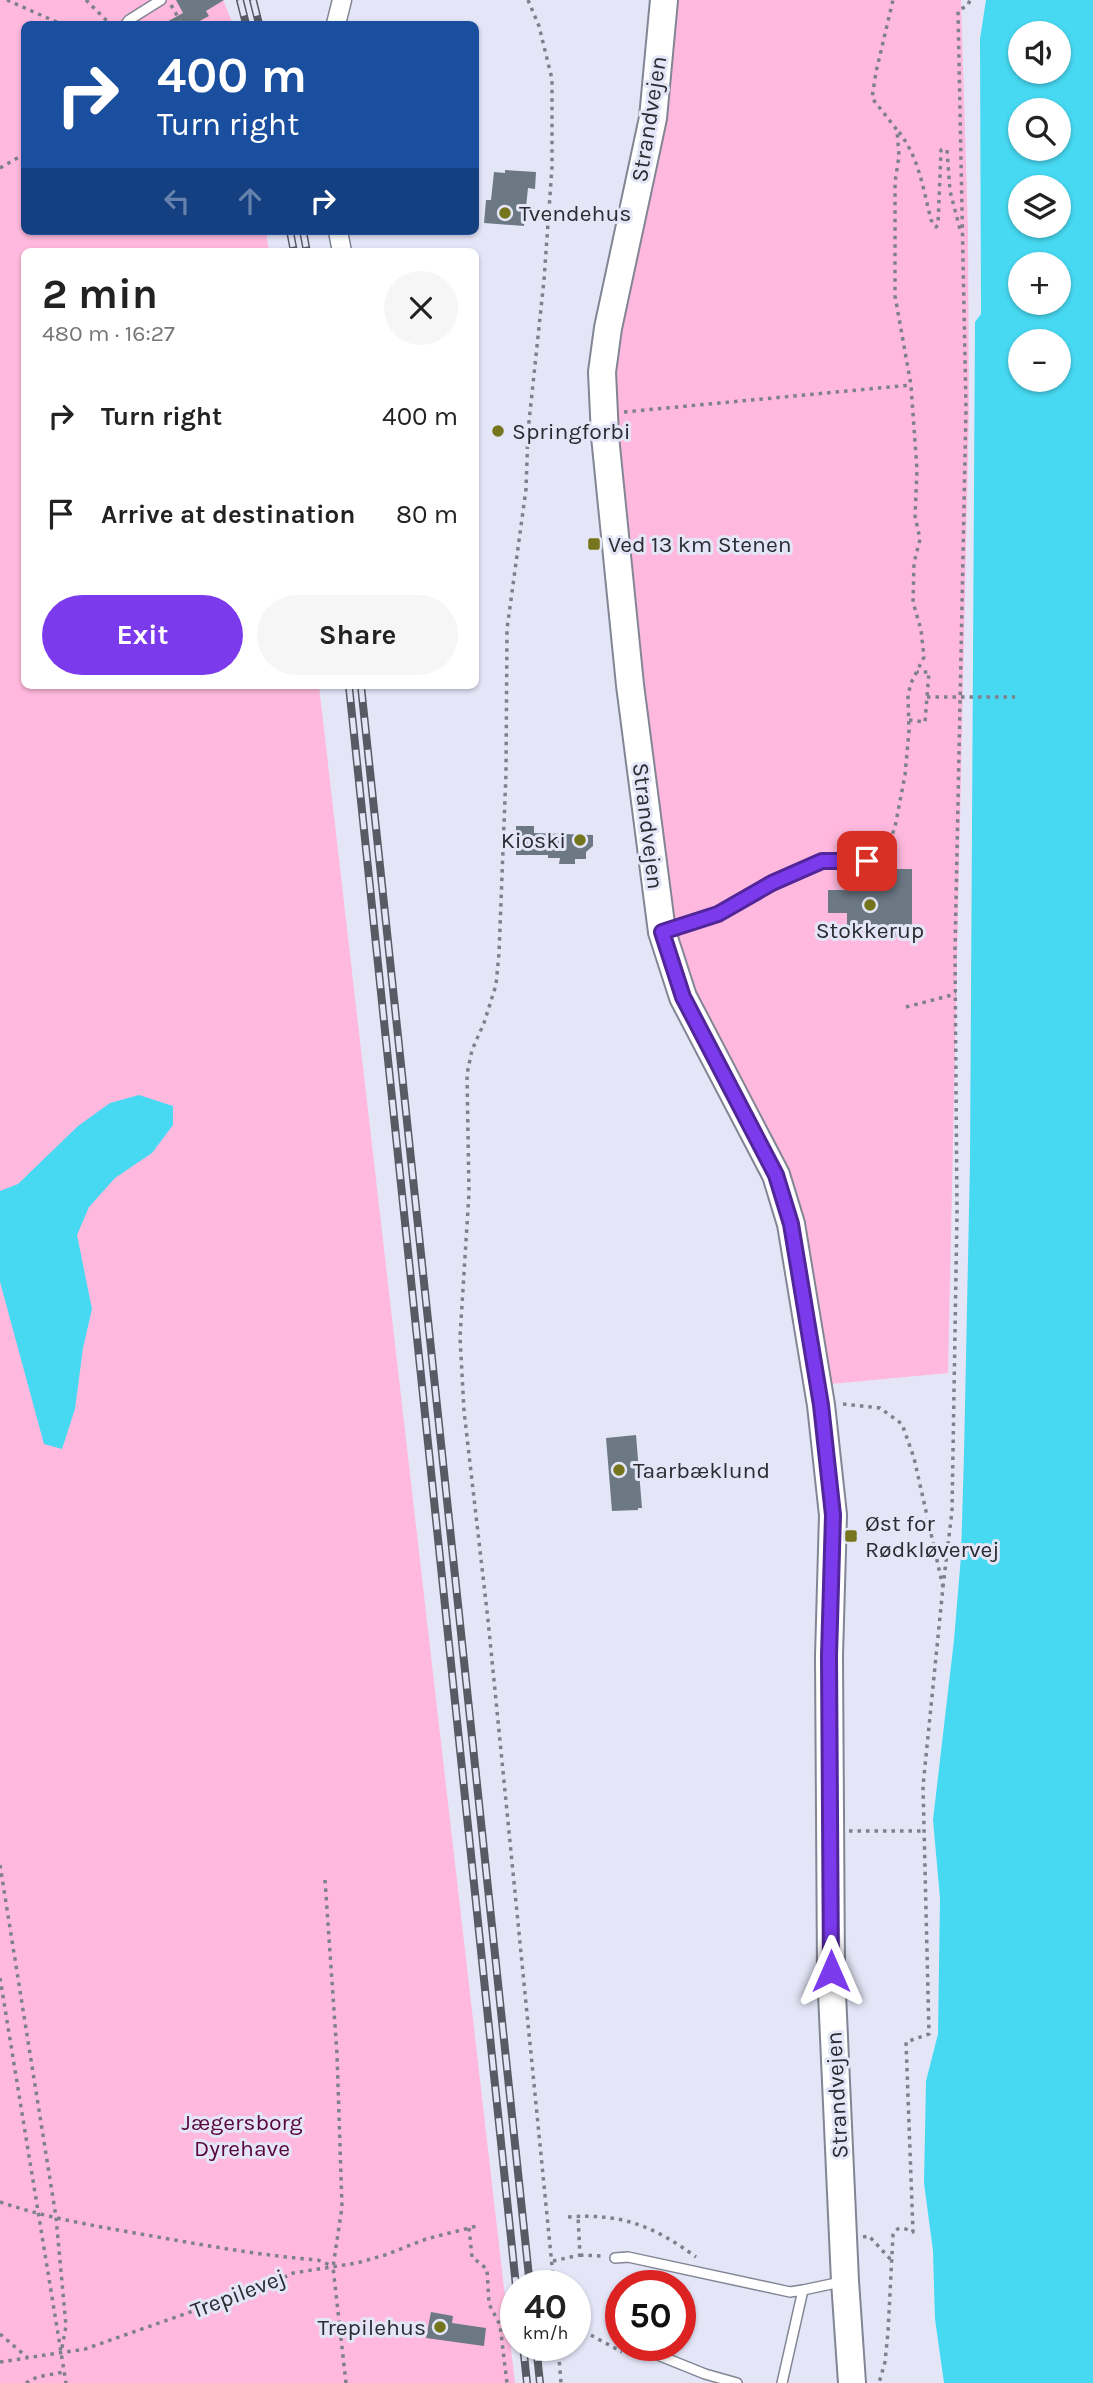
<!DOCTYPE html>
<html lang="en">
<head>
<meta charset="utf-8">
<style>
	:root { --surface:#fff; --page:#f6f6f6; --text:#222; --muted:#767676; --accent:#7c3aed }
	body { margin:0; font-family:Karla,sans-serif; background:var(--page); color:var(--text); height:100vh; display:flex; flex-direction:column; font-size:26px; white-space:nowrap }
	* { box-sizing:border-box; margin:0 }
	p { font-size:23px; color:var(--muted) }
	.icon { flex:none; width:38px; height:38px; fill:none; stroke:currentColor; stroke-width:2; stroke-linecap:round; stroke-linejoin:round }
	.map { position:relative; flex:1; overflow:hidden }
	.sheet { position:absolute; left:21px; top:248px; width:458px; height:441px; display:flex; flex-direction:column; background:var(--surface); border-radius:10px; box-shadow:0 2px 5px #0004 }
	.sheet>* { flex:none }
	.hud { position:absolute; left:21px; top:21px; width:458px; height:214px; border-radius:10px; box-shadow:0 2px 5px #0004; background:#1a4fa0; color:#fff; overflow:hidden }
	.controls { position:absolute; left:1008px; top:21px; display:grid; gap:14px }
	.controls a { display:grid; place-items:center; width:63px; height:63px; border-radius:50%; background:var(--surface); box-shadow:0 2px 5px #0004; font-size:35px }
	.speed { position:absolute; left:500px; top:2270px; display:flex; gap:14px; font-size:35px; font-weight:700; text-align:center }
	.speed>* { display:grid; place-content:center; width:91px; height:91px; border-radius:50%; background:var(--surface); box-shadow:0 2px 5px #0004; line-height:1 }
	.speed small { font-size:18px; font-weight:400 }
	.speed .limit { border:10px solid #d22; background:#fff; color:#111 }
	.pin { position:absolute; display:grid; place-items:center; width:60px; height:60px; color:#fff; margin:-30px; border-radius:14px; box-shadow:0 4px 10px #0006 }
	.me { position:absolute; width:77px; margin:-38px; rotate:0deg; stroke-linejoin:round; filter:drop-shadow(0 0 5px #0008) }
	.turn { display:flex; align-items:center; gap:24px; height:147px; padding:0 21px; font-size:32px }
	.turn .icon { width:91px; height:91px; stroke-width:2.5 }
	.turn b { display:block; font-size:49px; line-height:60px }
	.lanes { display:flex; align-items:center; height:66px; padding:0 21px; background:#0003; justify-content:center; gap:35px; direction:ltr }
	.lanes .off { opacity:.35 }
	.round { display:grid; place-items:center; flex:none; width:74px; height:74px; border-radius:37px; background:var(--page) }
	.overview { display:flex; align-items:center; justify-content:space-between; height:119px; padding:0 21px }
	h1 { font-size:42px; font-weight:700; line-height:52px }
	.primary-button { display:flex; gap:14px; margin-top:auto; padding:14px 21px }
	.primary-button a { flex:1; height:80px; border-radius:42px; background:var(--accent); color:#fff; font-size:28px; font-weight:700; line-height:80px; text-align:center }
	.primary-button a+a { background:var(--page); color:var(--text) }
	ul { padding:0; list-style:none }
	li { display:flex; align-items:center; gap:21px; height:98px; padding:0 21px }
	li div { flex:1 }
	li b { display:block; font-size:26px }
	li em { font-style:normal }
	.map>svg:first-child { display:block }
	.green { fill:#ffb9de }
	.water { fill:#47d9f2; fill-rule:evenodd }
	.building { fill:#6c7985 }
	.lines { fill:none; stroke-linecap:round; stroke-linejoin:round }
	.lane-casing { stroke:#828594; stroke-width:12 }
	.street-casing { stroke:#828594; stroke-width:21 }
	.secondary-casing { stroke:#828594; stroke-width:30 }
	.path { stroke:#7e808c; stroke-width:3.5; stroke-dasharray:3.5 5; stroke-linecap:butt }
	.lane { stroke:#fff; stroke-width:9 }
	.street { stroke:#fff; stroke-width:18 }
	.secondary { stroke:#fff; stroke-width:26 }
	.rail-casing { stroke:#595b64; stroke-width:8 }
	.rail { stroke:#e4e6f8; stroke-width:5; stroke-dasharray:16; stroke-linecap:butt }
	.route-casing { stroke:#51269a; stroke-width:18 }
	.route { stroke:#7c3aed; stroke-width:12 }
	.poi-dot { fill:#74751c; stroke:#e4e6f8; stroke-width:2.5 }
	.labels { text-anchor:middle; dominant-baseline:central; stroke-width:6; stroke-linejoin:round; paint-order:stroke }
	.street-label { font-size:23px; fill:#2a2c32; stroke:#e4e6f8 }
	.poi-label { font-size:23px; fill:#2a2c32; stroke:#e4e6f8; text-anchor:start }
	.park-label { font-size:23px; fill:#58063e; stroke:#e4e6f8 }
</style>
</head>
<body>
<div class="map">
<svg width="1093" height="2383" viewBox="0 0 1093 2383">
	<rect width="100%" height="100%" fill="#e4e6f8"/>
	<path class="green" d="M0,0H223L233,24H24V231H266L269,252H24V686H319L515,2383H0Z
		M669,0H961L968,230L969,409L948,1373L831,1384L799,1221L762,1125L666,933L639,716L611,360Z"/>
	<path class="water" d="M986,0H1093V2383H944L935,2319L933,2251L924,2183L926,2081L938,2034L940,1898L933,1820L954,1640L961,1556L964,1454L970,1162L975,322L981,314L980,39ZM1020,33H1059V72H1020ZM1020,110H1059V149H1020ZM1020,187H1059V226H1020ZM1020,264H1059V303H1020ZM1020,341H1059V380H1020Z
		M139,1095L173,1106V1125L152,1153L115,1178L89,1207L77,1235L92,1309L83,1348L75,1409L62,1449L44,1444L0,1282V1191L18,1184L78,1126L110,1103Z"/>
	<path class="building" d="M176,0H224L206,11L209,16L194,24H163L183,13Z
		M505,170L536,172L535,189L528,188L524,226L484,223L486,200H491L494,172L505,173Z
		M516,826H534V833L593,835V846L586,852V859H575V864H559L560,858H548V855H516Z
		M875,869H912V937H874V930L847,929V913H828V890H875Z
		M636,1435L642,1508H638V1510L612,1511L606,1438Z
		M431,2312L453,2316L452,2323L486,2328L484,2346L426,2338Z"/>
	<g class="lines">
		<defs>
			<path id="lane" d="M126,24L129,20L161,0
				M664,932L717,914L772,883L822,861H868
				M615,2258L628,2257L790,2292L803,2290
				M633,2345L705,2374L737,2383
				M782,2383L803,2290L841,2282"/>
			<path id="street" d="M336,24L342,0
				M338,231L342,252"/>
			<path id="secondary" d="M664,0L653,118L608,328L602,372L605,436L630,685L662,932L683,997L776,1175L791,1224L821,1405L833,1515L829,1656L831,1971L845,2281L852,2383"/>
		</defs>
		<use href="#lane" class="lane-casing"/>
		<use href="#street" class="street-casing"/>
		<use href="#secondary" class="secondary-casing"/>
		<path class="path" d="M7,0L61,24
			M86,0L110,24
			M528,0L539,26L552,79V167L544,280L528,431L526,489L507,629L506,773L499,953L496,985L484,1023L472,1050L467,1074L469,1193L460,1337L464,1411L488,1620L554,2286
			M171,5L182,24
			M899,132C919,158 923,188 931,220L936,227L938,225L941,150H947L950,191L961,233
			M0,168L24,154
			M624,412L911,385
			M927,697H1015
			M909,720L925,722L929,672H917
			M878,853L888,846L895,827L905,775L909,731L908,695L911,683L924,657L921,630L913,602L914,563L920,539L915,516L917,470L911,385L895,296V182L899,156L897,130L872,98L876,72L893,0
			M906,1007L956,994
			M843,1404L880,1408L902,1424L914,1458L943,1587L923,1786L929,2034L906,2042L913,2232C905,2228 896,2225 893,2235L888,2332L885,2362L879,2383
			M943,1587L952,1511L957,1214L955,951L966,408L958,11L968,5L970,0
			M849,1831H924
			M0,1865L56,2217L66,2326L61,2353
			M325,1880L337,2054L342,2207L333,2267L346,2383
			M0,1978L66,2383
			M0,2202C53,2220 108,2228 163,2238C215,2247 266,2256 318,2260L330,2265
			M568,2217C621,2213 654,2226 696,2257
			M469,2228L472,2257L487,2269L489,2304L500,2325L507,2383
			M863,2237L869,2236L892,2261
			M580,2255L602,2256
			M553,2261L580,2255L578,2217
			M576,2327L622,2352
			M0,2334L28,2358
			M558,2345L561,2383
			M0,2362L85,2349L270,2284L293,2273L357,2263L385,2255L426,2239L477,2226
			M26,2383L37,2377L64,2372"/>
		<use href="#lane" class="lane"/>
		<use href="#street" class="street"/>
		<use href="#secondary" class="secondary"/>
		<defs>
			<path id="rail" d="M240,0L246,24
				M253,0L259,24
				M290,231L294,252
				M303,231L307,252
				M349,686L516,2286
				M361,686L530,2286
				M523,2345L527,2383
				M536,2345L540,2383"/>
		</defs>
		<use href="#rail" class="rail-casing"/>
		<use href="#rail" class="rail"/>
	</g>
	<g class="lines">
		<defs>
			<path id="route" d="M831,1971L829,1656L833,1515L821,1405L791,1224L776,1175L683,997L662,932L718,914L772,883L822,861H867"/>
		</defs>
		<use href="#route" class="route-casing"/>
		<use href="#route" class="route"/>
	</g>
	<g class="poi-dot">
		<circle cx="505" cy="213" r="7"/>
		<circle cx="498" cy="431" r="7"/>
		<rect x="587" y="537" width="14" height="14" rx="3.5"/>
		<circle cx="580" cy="840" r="7"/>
		<circle cx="870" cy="905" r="7"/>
		<circle cx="619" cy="1470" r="7"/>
		<rect x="844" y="1529" width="14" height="14" rx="3.5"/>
		<circle cx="440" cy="2327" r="7"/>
	</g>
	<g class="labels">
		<g class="street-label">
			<text transform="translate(649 119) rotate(-81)">Strandvejen</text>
			<text transform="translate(648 826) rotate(83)">Strandvejen</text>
			<text transform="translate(837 2095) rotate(-93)">Strandvejen</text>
			<text transform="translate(238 2294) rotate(-21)">Trepilevej</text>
		</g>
		<g class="poi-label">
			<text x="519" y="213">Tvendehus</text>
			<text x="512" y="431">Springforbi</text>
			<text x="608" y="544">Ved 13 km Stenen</text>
			<text x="566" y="840" text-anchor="end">Kioski</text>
			<text x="870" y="930" text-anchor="middle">Stokkerup</text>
			<text x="633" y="1470">Taarbæklund</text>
			<text x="865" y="1523">Øst for<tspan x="865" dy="26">Rødkløvervej</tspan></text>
			<text x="426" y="2327" text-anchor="end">Trepilehus</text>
		</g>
		<g class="park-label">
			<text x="242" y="2122">Jægersborg<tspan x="242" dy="26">Dyrehave</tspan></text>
		</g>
	</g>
</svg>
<div class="controls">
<a><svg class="icon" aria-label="sound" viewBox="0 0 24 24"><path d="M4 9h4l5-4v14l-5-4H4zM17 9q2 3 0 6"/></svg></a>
<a><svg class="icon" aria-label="search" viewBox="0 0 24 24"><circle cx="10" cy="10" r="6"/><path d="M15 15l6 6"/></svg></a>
<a><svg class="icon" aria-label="layers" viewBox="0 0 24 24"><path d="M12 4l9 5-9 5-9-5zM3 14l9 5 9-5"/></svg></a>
<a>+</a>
<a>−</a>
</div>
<div class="speed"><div>40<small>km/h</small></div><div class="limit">50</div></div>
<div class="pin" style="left:867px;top:861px;background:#d93025"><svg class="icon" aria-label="arrive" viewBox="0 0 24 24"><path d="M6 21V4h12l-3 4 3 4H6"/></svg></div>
<svg class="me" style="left:831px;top:1971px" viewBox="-20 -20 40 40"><path d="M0-17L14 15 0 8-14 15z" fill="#7c3aed" stroke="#fff" stroke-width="4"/></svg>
<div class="hud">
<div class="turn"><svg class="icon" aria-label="right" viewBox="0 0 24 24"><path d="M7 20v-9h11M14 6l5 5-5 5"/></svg><div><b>400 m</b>Turn right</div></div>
<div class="lanes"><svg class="icon off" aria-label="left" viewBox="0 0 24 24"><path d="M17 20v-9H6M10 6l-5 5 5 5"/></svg><svg class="icon off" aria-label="ahead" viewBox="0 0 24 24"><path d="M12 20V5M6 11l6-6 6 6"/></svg><svg class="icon" aria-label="right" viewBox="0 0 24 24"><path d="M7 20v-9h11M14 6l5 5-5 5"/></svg></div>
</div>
<section class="sheet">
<div class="overview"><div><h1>2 min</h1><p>480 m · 16:27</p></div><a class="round"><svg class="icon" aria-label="close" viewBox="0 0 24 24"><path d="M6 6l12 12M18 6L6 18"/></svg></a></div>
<ul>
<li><svg class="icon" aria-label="right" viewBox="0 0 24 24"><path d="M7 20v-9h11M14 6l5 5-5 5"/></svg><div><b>Turn right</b></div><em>400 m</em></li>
<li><svg class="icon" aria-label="arrive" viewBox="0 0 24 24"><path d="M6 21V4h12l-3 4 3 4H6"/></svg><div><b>Arrive at destination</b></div><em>80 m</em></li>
</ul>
<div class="primary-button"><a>Exit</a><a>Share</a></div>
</section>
</div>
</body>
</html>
